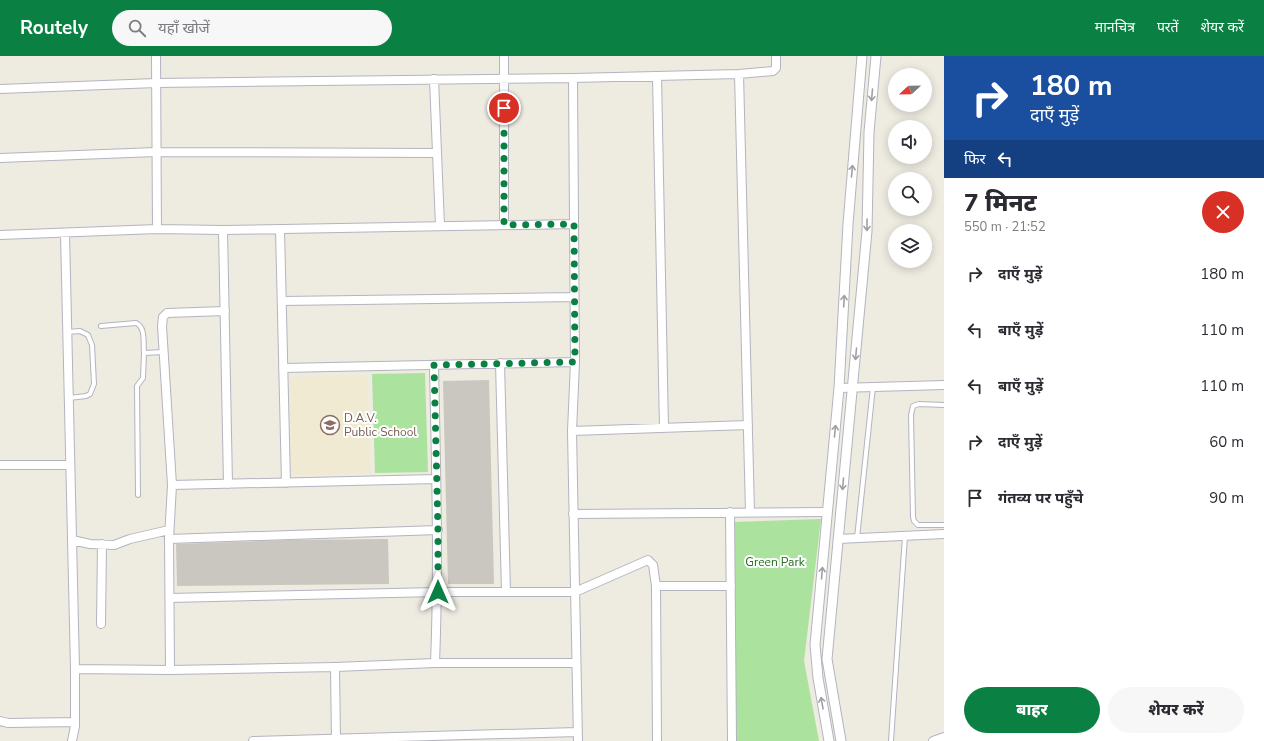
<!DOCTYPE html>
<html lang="hi">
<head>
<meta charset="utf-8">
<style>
	:root { --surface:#fff; --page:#f7f7f7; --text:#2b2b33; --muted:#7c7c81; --accent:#0b8043 }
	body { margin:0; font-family:"Nunito Sans","Noto Sans Devanagari",sans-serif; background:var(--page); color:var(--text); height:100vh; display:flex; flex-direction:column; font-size:15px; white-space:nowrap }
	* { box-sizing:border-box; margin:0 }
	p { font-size:13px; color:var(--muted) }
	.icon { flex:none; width:22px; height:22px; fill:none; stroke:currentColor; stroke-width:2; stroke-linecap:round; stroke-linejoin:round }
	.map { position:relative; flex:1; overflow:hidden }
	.drawer { display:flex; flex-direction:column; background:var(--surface); width:320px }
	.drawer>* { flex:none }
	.hud { background:#1a4fa0; color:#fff; overflow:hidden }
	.needle { width:26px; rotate:248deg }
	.buttons { position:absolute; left:888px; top:12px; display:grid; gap:8px }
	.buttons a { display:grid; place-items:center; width:44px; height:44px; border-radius:50%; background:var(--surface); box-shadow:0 2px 10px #0003; font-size:20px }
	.pin { position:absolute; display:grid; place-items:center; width:34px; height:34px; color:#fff; margin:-17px; border:2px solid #fff; border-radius:50%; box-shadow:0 1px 4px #0007 }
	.me { position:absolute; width:44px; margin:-22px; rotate:0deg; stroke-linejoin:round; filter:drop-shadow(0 0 3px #0008) }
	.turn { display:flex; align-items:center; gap:14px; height:84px; padding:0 20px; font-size:18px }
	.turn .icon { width:52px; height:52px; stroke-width:2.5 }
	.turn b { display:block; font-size:28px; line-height:34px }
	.then { display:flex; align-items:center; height:38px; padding:0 20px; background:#0003; gap:8px; font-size:15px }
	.round { display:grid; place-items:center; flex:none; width:42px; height:42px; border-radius:21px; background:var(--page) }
	.overview { display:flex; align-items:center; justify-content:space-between; height:68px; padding:0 20px }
	h1 { font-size:24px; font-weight:800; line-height:30px }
	.primary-button { display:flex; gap:8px; margin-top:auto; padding:8px 20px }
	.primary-button a { flex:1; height:46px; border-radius:24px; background:var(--accent); color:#fff; font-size:16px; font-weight:800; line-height:46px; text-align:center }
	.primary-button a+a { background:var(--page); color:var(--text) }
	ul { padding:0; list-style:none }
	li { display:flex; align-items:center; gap:12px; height:56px; padding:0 20px }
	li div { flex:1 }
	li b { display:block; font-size:15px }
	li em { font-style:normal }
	header { display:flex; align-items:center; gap:24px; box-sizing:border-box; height:56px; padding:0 20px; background:var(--accent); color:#fff }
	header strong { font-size:19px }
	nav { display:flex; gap:22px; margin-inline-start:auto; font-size:14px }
	.search { width:280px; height:36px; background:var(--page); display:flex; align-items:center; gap:10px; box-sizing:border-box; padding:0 14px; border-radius:22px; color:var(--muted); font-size:15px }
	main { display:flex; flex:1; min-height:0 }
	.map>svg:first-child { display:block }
	.education { fill:#efead1 }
	.green { fill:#abe39e }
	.building { fill:#cac7c0 }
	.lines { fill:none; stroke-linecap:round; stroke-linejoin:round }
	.service-casing { stroke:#b4b4c0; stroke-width:6 }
	.minor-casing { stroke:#b4b4c0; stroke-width:10 }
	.tertiary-casing { stroke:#b4b4c0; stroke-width:11 }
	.service { stroke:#fff; stroke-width:4 }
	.minor { stroke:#fff; stroke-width:8 }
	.tertiary { stroke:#fff; stroke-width:9 }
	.oneway { stroke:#a0a0a0 }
	.route { stroke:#0b8043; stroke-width:7; stroke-dasharray:0 12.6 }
	.labels { text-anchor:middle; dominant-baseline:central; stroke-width:4; stroke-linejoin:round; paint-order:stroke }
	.education-label { font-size:12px; fill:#785e54; stroke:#fff; text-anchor:start }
	.park-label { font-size:12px; fill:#206c1c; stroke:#fff }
</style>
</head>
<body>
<header>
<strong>Routely</strong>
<div class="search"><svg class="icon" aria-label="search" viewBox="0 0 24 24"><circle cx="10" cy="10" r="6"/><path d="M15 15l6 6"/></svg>यहाँ खोजें</div>
<nav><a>मानचित्र</a><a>परतें</a><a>शेयर करें</a></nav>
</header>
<main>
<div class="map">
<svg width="944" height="685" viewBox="0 0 944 685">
	<rect width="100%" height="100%" fill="#eeebe1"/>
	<path class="education" d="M367,319L371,417L292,419L289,321Z"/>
	<path class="green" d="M425,317L428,416L375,417L372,318Z
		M821,463L804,605L819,685H736L734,466Z"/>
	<path class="building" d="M489,324L494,528H448L443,325Z
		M388,483L389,528L177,530L176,488L290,484Z"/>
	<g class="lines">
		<defs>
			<path id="service" d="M101,270L136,267C146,271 143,288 144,297
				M67,276L80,275L88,279L92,289L94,328L90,338L86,340L69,342
				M944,349L919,348L913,350L911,359L913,461L914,465L918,469H944
				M138,439L137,330L143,322L144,297L164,296
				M857,482L873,331
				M891,685L905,480"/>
			<path id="minor" d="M156,0L157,173
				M504,0V169
				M739,18L750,456
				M657,20L664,372
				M573,22L575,306L572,375L578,685
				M434,23L440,170
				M0,33L156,27L573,22L739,18L773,15L776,12V0
				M0,102L156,96L437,97
				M280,173L286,427
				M223,174L228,428
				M65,177L75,613V670L72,685
				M0,179L157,173L223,174L574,168
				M282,245L574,241
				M500,307L506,536
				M434,309C436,408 439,508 435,607
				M283,312L575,306
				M839,332L944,329
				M572,375L748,369
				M0,409H70
				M172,429L436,423
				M730,456L732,685
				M573,458L827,456
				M169,483L438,474
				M838,483L944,478
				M72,484L90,488L114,489L130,483L169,474
				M656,530H731
				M170,542L438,536H575L648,504L653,509L656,530L657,685
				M101,568L102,488
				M335,611L336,685
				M75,613L170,614L335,611L435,607H576
				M170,614L169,483L172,429L162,270L163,261L167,257L225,255
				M0,665L8,667L75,666
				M253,685L577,676
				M933,685L944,681"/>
			<path id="tertiary" d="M829,685L818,622L815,589L839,332L848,168L862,0
				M841,685L827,603L867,175L869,76L876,0"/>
		</defs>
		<use href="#service" class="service-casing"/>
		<use href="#minor" class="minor-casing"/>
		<use href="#tertiary" class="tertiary-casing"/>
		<use href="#service" class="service"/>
		<use href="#minor" class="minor"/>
		<use href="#tertiary" class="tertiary"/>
	</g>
	<defs><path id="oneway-shaft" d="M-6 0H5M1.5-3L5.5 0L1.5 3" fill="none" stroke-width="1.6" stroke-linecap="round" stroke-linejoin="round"/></defs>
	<g class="oneway">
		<use href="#oneway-shaft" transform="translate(872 39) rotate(95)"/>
		<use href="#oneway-shaft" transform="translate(852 115) rotate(-85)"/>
		<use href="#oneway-shaft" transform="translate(867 169) rotate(91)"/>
		<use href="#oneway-shaft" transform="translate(844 245) rotate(-87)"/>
		<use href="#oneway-shaft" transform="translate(856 298) rotate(95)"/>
		<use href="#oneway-shaft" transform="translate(835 375) rotate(-85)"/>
		<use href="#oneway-shaft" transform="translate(843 428) rotate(95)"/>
		<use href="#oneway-shaft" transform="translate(822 517) rotate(-85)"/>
		<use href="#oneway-shaft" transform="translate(822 647) rotate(-100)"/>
	</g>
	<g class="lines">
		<path class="route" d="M438,536V474L434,309L575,306L574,168L504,169V52"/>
	</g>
	<defs>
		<symbol id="school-ring" viewBox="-11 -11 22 22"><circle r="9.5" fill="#fff" stroke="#8d6e63" stroke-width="1.5"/><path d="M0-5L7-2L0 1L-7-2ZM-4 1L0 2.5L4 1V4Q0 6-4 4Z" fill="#8d6e63"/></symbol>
	</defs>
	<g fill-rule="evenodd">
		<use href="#school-ring" x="319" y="358" width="22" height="22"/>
	</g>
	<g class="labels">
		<g class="education-label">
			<text x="344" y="362">D.A.V.<tspan x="344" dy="14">Public School</tspan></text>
		</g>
		<g class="park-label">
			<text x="775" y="506">Green Park</text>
		</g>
	</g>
</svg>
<div class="buttons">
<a><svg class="needle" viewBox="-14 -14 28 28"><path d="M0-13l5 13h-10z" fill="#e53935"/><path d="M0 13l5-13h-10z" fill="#7c7c81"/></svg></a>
<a><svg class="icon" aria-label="sound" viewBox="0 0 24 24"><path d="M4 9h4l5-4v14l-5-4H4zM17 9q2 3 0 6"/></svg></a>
<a><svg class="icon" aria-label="search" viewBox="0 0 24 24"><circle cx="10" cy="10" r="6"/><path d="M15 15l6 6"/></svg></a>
<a><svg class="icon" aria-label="layers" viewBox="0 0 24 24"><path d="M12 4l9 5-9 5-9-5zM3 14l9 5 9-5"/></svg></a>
</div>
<div class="pin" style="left:504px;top:52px;background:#d93025"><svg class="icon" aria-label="arrive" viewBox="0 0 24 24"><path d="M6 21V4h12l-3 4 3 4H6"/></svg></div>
<svg class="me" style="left:438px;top:536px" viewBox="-20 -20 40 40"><path d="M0-17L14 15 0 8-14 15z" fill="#0b8043" stroke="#fff" stroke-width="4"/></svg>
</div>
<section class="drawer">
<div class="hud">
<div class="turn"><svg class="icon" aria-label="right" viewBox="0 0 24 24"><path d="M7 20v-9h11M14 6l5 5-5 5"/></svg><div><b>180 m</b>दाएँ मुड़ें</div></div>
<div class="then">फिर<svg class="icon" aria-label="left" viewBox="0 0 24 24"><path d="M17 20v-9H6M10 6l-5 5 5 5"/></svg></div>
</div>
<div class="overview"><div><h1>7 मिनट</h1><p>550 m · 21:52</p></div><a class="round" style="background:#d93025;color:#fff"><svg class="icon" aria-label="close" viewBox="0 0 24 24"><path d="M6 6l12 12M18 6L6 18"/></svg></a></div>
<ul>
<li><svg class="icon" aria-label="right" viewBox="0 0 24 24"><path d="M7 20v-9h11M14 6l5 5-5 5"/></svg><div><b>दाएँ मुड़ें</b></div><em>180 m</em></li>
<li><svg class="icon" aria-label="left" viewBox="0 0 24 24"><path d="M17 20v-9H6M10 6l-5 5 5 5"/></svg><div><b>बाएँ मुड़ें</b></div><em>110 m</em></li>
<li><svg class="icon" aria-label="left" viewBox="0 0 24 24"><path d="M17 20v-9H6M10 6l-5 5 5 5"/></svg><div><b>बाएँ मुड़ें</b></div><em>110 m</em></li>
<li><svg class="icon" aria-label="right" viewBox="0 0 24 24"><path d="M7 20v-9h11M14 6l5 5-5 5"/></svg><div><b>दाएँ मुड़ें</b></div><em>60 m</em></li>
<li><svg class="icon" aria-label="arrive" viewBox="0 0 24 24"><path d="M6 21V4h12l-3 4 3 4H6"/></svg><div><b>गंतव्य पर पहुँचे</b></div><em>90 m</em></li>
</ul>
<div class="primary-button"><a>बाहर</a><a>शेयर करें</a></div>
</section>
</main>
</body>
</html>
